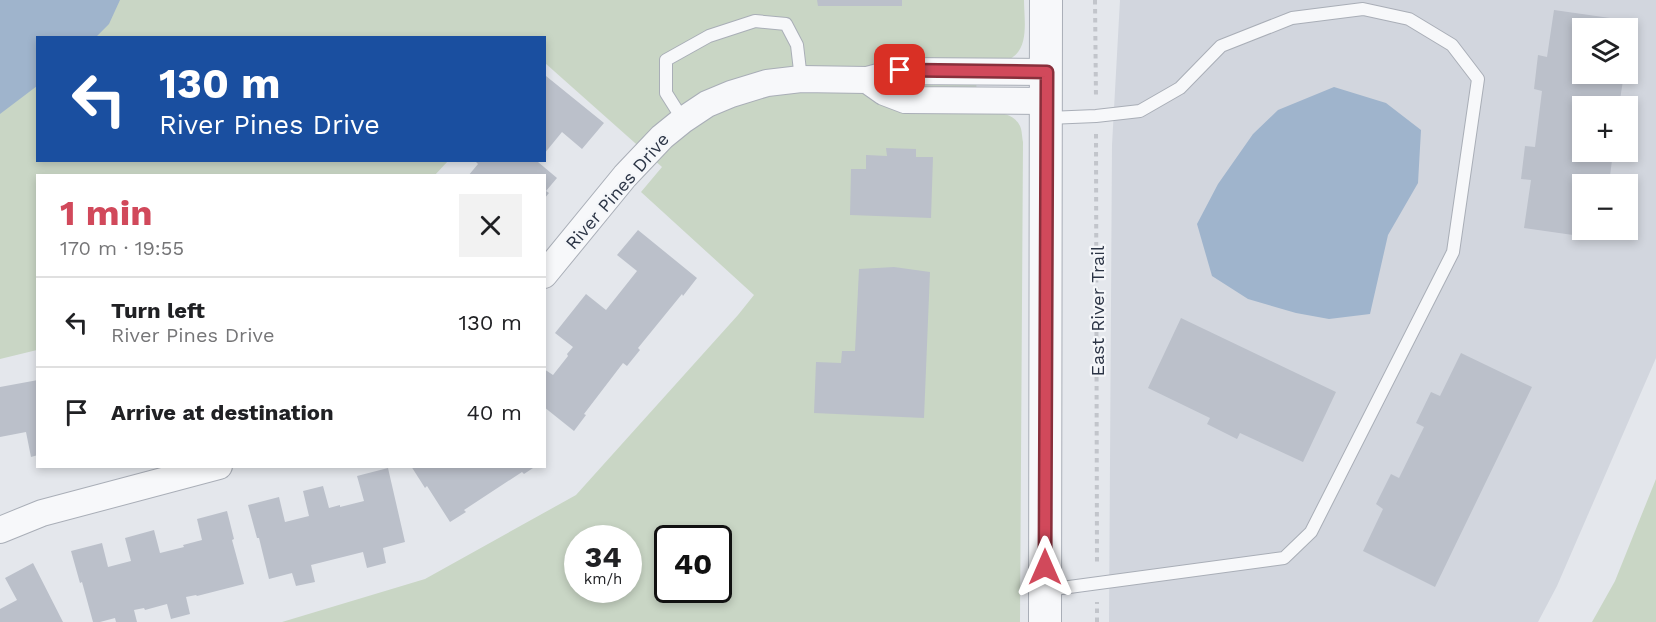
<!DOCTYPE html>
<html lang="en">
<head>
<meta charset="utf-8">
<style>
	:root { --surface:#fff; --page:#f2f2f2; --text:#202124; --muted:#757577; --line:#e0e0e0; --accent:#d1495b }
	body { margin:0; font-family:"Work Sans",sans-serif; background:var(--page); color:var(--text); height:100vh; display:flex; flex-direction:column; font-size:22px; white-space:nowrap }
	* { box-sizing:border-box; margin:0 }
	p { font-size:20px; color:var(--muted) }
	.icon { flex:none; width:33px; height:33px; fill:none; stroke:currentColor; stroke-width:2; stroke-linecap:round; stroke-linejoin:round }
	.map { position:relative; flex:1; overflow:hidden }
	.panel { position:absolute; left:36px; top:174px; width:510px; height:294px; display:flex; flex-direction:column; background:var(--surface); border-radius:0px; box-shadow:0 3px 9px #0003 }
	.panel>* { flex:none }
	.top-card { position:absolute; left:36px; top:36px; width:510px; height:126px; border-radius:0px; box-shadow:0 3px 9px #0003; background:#1a4fa0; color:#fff; overflow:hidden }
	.buttons { position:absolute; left:1572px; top:18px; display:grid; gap:12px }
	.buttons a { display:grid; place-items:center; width:66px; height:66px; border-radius:0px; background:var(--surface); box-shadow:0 3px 9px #0003; font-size:30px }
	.speed { position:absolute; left:564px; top:525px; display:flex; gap:12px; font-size:30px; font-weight:700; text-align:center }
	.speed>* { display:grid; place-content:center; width:78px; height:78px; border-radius:50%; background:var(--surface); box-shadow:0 3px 9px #0003; line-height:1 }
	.speed small { font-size:15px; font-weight:400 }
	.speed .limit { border:3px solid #111; border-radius:9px; background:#fff; color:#111 }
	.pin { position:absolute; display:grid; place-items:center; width:51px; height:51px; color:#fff; margin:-26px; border-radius:12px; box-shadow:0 3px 9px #0006 }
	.me { position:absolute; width:66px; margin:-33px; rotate:0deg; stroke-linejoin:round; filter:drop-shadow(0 0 4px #0008) }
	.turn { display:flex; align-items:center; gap:21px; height:126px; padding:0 24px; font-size:27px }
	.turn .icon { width:78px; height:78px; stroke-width:2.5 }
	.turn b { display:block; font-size:42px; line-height:51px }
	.round { display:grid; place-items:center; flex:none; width:63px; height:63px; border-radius:0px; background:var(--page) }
	.headline { display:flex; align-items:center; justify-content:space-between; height:102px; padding:0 24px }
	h1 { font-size:36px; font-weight:700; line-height:45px; color:var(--accent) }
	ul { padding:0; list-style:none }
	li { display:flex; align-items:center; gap:18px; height:90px; padding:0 24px; border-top:2px solid var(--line) }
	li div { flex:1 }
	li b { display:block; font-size:22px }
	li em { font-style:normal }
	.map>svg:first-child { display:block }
	.built { fill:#d2d6de; fill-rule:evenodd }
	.green { fill:#c9d6c5; fill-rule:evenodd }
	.water { fill:#9fb4cc }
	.building { fill:#bbc0ca }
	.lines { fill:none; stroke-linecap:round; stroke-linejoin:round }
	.service-casing { stroke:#a9aeb7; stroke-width:14 }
	.minor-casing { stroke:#a9aeb7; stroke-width:28 }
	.tertiary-casing { stroke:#a9aeb7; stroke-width:34 }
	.path { stroke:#c2c5cb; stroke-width:4; stroke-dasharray:4.5 4.5; stroke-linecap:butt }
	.service { stroke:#f7f8fa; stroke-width:12 }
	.minor { stroke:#f7f8fa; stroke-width:26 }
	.tertiary { stroke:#f7f8fa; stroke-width:32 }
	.route-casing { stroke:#882f3b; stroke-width:15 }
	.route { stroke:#d1495b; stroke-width:10 }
	.labels { text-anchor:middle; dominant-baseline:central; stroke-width:4.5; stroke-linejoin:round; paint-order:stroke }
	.street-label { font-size:18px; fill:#2b3445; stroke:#f4f6f9 }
</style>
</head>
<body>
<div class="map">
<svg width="1656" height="622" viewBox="0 0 1656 622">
	<rect width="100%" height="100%" fill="#e4e7ec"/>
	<path class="built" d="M1120,0H1656V358L1557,586L1538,622H1109L1112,145ZM1582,28H1628V74H1582ZM1582,106H1628V152H1582ZM1582,184H1628V230H1582Z"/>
	<path class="green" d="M0,0H1024C1024,21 1031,54 1004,61C995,63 984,62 975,62L978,113C993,113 1012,110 1020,126C1022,130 1022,137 1023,142L1020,622H282L425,579L576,495L738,315L754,295L641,192L662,167L545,63L544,38H38V160L448,161L434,176H38L37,350L0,359ZM578,538H628V590H578ZM668,538H718V590H668Z
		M1656,479V622H1592L1615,581Z"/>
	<path class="water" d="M0,0H120L109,24L96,37L38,38L37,86L0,114Z
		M1334,87L1386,103L1421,130L1418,183L1388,235L1370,314L1329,319L1296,313L1248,299L1212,276L1197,224L1218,184L1253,134L1278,110Z"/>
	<path class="building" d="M817,0H902V6H818Z
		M1554,10L1631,21L1629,35H1628V28H1582V74H1624L1619,106H1582V152H1613L1609,184H1582V230H1603L1601,239L1524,228L1531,180L1521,179L1525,146L1535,147L1542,91L1534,89L1538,55L1547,57Z
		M546,76L604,123L582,149L562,132L544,154V78Z
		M886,148L916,149V157H933L931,218L850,215L851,169H866V155L887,156Z
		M477,160H539L538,162L557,178L546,191L549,193L544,199V176H468L478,164L476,162Z
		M638,230L697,278L683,296L682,294L638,348L640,350L627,366L623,363L584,414L586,415L574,431L544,407V369L553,375L568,356L567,354L573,347L555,333L586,294L606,310L637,271L617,255Z
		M894,267L930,272L924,418L814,413L816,362L841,363L842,351H855L859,269Z
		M1181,318L1336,392L1303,462L1240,433L1237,439L1207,424L1210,418L1148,388Z
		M1461,353L1532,387L1435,587L1363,551L1383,509L1376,504L1391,474L1399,478L1424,427L1416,423L1431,392L1440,396Z
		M38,380V455L31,457L26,432L0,437V387Z
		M411,466H536L524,474L522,472L464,510L466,512L450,522L427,486L425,488Z
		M388,468L405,542L383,548L386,563L367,568L363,552L311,565L315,582L296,586L292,573L269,579L259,538H257L248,505L279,497L285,522L309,516L303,491L323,486L329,508L340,505V507L364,501L357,476Z
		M227,511L234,539L232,540L244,584L197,596L196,595L186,597L190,614L171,619L167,604L145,610L144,608L134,610L137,622H116L115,618L100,622H93L82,582L80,583L71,551L102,543L108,567L131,561L125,538L154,530L160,553L184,547L183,545L202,540L197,519Z
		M33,563L63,622H0V609L17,600L5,578Z"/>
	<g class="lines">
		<defs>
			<path id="service" d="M683,120L666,93V60L709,36L755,21L786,24L797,45L801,79
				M1047,590L1284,558L1311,532L1453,252L1478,79L1452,45L1409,19L1363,9L1292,18L1221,46L1180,88L1140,111L1096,116L1048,118"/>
			<path id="minor" d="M867,80L884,92L905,100L1047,101
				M544,275L625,176L662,137L683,120L707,104L731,94L767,83L801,79L867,80L900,71L1047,72
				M0,530L42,513L219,466"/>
			<path id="tertiary" d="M1045,622L1046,0"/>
		</defs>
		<use href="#service" class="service-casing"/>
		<use href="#minor" class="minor-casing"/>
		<use href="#tertiary" class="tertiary-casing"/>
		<path class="path" d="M1095,0L1096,99
			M1096,134L1097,564
			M1097,622V602"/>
		<use href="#service" class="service"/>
		<use href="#minor" class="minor"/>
		<use href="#tertiary" class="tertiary"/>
	</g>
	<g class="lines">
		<defs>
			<path id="route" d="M900,70L1047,72L1045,567"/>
		</defs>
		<use href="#route" class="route-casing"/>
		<use href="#route" class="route"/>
	</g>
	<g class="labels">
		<g class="street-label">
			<text transform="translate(617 191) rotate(-49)">River Pines Drive</text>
			<text transform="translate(1097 311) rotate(-90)">East River Trail</text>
		</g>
	</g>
</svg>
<div class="buttons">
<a><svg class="icon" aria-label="layers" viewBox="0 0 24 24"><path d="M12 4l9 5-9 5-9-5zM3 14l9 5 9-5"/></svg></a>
<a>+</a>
<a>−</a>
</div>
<div class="speed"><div>34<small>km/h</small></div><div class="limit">40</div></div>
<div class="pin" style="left:900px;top:70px;background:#d93025"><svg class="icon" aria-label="arrive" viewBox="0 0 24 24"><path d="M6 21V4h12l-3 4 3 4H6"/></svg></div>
<svg class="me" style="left:1045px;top:567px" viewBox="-20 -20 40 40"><path d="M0-17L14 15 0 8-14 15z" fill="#d1495b" stroke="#fff" stroke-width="4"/></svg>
<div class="top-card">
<div class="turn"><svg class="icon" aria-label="left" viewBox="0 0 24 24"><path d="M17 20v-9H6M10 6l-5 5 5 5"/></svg><div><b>130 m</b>River Pines Drive</div></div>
</div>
<section class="panel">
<div class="headline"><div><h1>1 min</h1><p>170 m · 19:55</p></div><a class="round"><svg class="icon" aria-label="close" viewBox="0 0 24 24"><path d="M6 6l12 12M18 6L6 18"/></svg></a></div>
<ul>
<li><svg class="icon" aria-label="left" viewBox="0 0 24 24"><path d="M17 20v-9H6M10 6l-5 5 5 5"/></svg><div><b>Turn left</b><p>River Pines Drive</p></div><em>130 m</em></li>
<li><svg class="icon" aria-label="arrive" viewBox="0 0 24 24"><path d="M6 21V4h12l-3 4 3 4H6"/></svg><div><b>Arrive at destination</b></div><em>40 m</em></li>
</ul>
</section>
</div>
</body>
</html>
